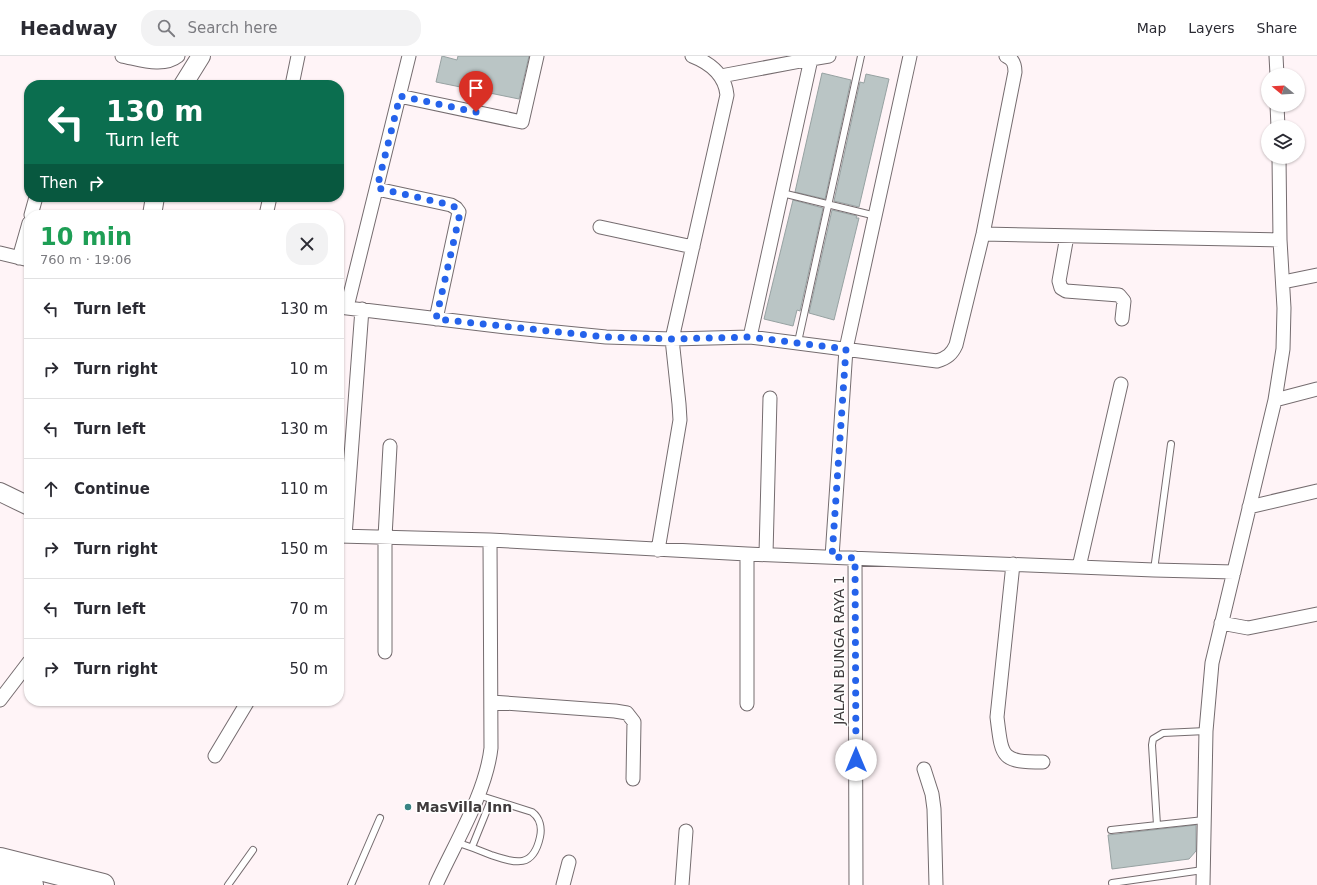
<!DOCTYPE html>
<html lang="en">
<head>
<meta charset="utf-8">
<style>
	:root { --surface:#fff; --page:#f2f2f3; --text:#2b2b33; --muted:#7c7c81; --line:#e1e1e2 }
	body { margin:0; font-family:"DejaVu Sans",sans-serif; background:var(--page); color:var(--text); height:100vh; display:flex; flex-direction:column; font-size:15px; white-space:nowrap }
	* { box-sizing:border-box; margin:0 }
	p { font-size:13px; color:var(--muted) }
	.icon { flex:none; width:22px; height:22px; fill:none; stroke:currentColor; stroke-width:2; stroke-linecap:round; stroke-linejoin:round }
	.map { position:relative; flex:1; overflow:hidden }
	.side { position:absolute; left:24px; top:154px; width:320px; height:496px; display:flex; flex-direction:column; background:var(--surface); border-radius:16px; box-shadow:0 1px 3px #0004 }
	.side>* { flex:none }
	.hud { position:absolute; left:24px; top:24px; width:320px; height:122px; border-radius:16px; box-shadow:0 1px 3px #0004; background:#0b6e4f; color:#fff; overflow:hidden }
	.needle { width:26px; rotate:288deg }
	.controls { position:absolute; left:1261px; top:12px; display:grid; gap:8px }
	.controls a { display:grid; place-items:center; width:44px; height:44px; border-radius:50%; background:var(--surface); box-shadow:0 1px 3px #0004; font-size:20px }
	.pin { position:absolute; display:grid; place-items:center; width:34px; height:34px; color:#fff; margin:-41px -17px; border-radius:50% 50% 50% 0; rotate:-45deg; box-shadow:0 0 4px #0007 }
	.pin .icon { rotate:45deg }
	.me { position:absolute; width:44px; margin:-22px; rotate:0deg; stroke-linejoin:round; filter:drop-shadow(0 0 3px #0008) }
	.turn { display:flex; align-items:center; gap:14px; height:84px; padding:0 16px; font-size:18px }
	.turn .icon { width:52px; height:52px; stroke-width:2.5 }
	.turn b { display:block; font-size:28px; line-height:34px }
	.then { display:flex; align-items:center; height:38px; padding:0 16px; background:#0003; gap:8px; font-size:15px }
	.round { display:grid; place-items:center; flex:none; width:42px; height:42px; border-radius:16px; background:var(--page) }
	.head { display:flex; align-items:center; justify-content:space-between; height:68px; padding:0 16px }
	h1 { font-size:24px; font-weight:600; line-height:30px; color:#1e9e55 }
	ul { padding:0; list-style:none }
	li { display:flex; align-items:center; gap:12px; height:60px; padding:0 16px; border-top:1px solid var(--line) }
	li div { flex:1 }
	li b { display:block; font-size:15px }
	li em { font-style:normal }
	header { display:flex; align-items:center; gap:24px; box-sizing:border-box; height:56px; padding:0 20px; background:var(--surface); border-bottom:1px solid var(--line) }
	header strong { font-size:19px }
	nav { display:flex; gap:22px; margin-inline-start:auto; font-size:14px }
	.search { width:280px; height:36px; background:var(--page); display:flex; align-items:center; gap:10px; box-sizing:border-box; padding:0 14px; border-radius:16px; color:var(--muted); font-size:15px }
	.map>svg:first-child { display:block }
	.building { fill:#bac5c5; stroke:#97a2a2 }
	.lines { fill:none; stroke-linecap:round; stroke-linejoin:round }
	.lane-casing { stroke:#756c6f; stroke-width:8 }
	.street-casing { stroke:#756c6f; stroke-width:15 }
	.secondary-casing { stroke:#756c6f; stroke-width:20 }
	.highway-casing { stroke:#756c6f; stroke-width:24 }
	.lane { stroke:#fff; stroke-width:6 }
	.street { stroke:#fff; stroke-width:13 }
	.secondary { stroke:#fff; stroke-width:18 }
	.highway { stroke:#fff; stroke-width:22 }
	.route { stroke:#2563eb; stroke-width:7; stroke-dasharray:0 12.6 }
	.poi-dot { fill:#398283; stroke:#fff; stroke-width:1.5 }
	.labels { text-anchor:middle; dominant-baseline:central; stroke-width:3; stroke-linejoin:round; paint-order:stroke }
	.street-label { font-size:14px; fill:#3f3b3c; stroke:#fff }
	.poi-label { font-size:14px; font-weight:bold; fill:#3f3b3c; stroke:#fff; text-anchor:start }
</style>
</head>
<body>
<header>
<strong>Headway</strong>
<div class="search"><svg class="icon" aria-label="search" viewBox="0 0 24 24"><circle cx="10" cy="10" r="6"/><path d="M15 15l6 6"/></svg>Search here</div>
<nav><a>Map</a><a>Layers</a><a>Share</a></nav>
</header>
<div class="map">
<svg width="1317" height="829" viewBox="0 0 1317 829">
	<rect width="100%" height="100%" fill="#fff4f7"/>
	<path class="building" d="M442,0L457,4L458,0H529L519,43L436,26Z
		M822,17L851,24L825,143L795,136Z
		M866,18L889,23L859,151L834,145L860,26L864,27Z
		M793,144L823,152L800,255L797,254L793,270L764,263Z
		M832,154L857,160L856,162H859L834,264L809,257Z
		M1196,769V795L1189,803L1112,813L1108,779Z"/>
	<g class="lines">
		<defs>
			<path id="lane" d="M782,137L876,160
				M798,286L861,0
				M1154,514L1171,388
				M1157,769L1152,689L1153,683L1163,677L1206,675
				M1111,774L1204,764
				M456,786C468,790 479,794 491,799C516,807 533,813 540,781C542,772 540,762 532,756L478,739
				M472,791L491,744
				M1112,827L1203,814
				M228,829L253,794
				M351,829L380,762"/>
			<path id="street" d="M122,0C139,3 163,12 178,0
				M1276,0L1277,19
				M721,20L811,3
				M292,29L298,0
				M399,40L522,66L537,0
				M1277,49L1278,71
				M377,133L451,149L456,152L459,156L436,263
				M31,159L36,141
				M266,159L270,141
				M600,171L693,191
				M983,178L1280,184
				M1067,180L1059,225L1061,232L1066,235L1119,239L1124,245L1122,263
				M0,197L29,204
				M19,202L29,167
				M1283,226L1317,219
				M339,251L506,271L606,281L672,283L750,281L937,305C947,302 952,298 956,289L983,178L1015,16C1015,8 1013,3 1006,0
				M347,251L409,0
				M750,281L811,3L829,0
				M1275,344L1317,333
				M1249,451L1317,435
				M339,480L490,484L747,498L1154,514L1234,516
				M345,480L362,253
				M658,494L680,364L679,348L672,283L727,39C725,19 710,7 692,0
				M747,498V648
				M766,498L770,342
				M832,501L846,293L910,0
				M855,502L856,829
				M1013,508L997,661C1002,702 1001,706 1043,706
				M1079,511L1121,328
				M1221,567L1248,572L1317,558
				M385,596V481L390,390
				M0,644L29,606
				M491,646L615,655L627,657L634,666L633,723
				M215,700L248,645
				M924,713L932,738L934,753L936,829
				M436,829C455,787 486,737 491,692L490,484
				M563,829L569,806
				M682,829L686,775
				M1203,829L1206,675L1212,607L1275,344L1283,293L1284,252L1280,184L1279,101"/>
			<path id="secondary" d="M183,29L201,0
				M152,159L155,141
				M0,436L29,450"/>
			<path id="highway" d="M0,803L103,829
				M0,820L32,829"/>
		</defs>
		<use href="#lane" class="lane-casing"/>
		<use href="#street" class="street-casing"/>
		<use href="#secondary" class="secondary-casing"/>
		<use href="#highway" class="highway-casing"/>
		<use href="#lane" class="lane"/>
		<use href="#street" class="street"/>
		<use href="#secondary" class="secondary"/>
		<use href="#highway" class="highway"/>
	</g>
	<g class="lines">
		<path class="route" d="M476,56L400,40L377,132L451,149C457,152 459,155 459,162L436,263L606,281L672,283L750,281L846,293L832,501L855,502L856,704"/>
	</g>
	<circle class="poi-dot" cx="408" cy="751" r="4"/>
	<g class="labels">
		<g class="street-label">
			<text transform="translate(839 594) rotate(-90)">JALAN BUNGA RAYA 1</text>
		</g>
		<g class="poi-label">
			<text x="416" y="751">MasVilla Inn</text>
		</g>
	</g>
</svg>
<div class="controls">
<a><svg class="needle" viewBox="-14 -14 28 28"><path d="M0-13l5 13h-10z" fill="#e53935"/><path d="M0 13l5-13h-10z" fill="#7c7c81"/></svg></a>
<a><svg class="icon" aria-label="layers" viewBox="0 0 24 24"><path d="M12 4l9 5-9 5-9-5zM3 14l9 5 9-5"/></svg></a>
</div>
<div class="pin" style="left:476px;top:56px;background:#d93025"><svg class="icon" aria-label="arrive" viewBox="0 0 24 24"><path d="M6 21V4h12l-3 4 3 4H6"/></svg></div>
<svg class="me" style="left:856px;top:704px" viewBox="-20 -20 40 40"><circle r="19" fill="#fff"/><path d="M0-13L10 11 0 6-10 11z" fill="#2563eb"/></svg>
<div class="hud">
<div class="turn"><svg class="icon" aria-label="left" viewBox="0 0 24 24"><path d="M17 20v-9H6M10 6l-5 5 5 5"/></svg><div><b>130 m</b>Turn left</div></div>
<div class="then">Then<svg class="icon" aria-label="right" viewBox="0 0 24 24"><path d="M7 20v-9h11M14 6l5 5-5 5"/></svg></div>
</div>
<section class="side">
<div class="head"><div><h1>10 min</h1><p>760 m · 19:06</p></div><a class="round"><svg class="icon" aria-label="close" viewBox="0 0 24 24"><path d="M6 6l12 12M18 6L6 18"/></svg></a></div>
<ul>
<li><svg class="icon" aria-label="left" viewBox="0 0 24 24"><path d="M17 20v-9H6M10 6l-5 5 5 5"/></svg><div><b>Turn left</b></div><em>130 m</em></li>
<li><svg class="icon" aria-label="right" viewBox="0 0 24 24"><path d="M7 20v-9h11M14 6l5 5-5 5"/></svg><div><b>Turn right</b></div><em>10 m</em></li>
<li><svg class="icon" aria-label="left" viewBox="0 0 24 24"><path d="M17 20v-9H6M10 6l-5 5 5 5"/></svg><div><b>Turn left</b></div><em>130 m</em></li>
<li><svg class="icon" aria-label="ahead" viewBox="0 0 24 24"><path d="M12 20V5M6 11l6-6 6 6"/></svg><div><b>Continue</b></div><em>110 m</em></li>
<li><svg class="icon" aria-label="right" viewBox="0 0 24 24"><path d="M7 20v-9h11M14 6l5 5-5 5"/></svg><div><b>Turn right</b></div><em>150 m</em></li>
<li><svg class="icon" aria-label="left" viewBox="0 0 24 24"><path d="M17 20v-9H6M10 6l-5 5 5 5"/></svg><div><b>Turn left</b></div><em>70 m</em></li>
<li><svg class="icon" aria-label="right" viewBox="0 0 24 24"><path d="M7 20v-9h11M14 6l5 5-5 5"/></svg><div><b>Turn right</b></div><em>50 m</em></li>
</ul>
</section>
</div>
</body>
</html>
